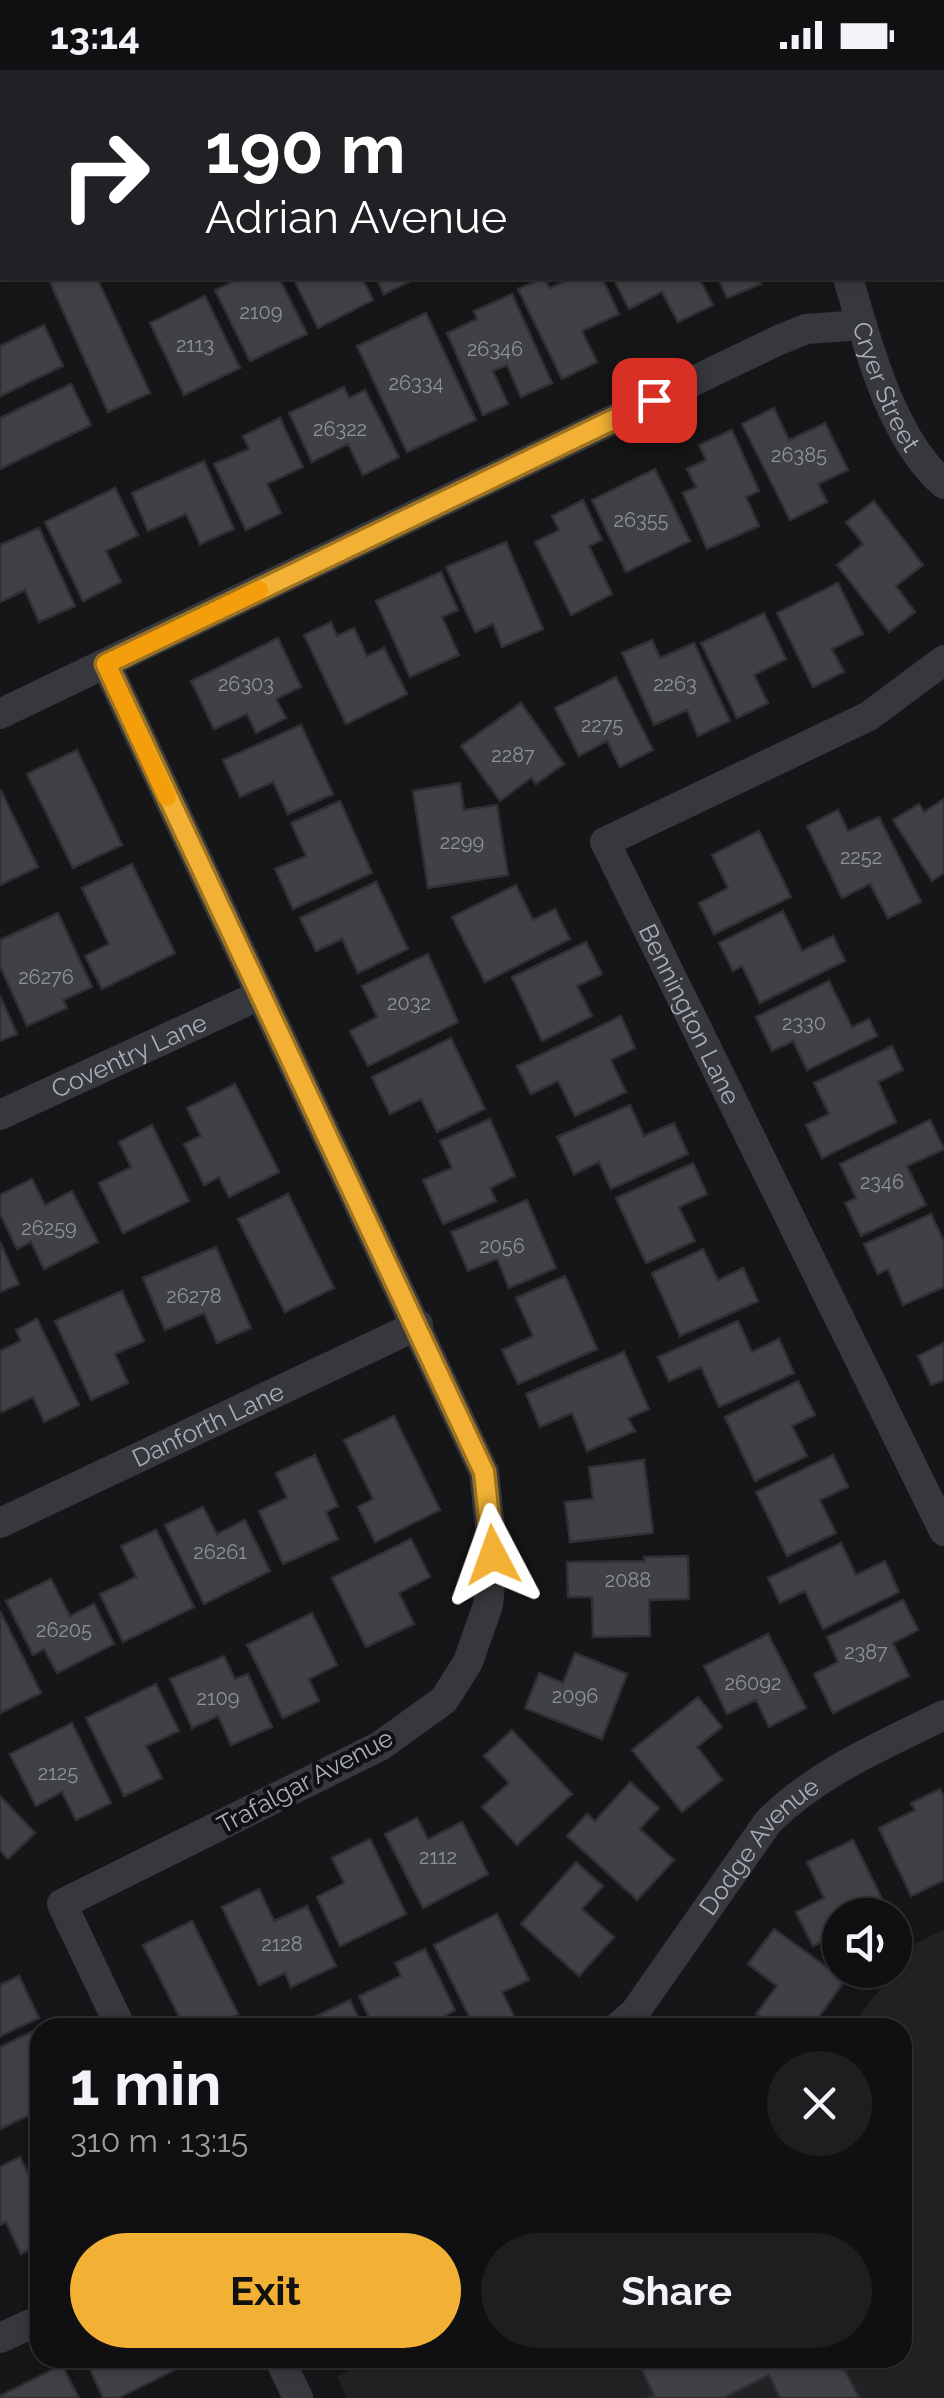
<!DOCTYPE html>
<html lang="en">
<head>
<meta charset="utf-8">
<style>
	:root { --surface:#101012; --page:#1e1e20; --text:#f1f3f6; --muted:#9c9d9f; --line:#303032; --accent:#f2b134 }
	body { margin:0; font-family:Raleway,sans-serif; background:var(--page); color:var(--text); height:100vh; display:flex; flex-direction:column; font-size:38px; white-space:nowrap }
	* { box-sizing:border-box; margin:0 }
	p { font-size:32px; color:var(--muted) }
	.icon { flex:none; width:55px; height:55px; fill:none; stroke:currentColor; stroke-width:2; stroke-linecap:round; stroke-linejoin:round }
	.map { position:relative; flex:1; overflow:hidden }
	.panel { position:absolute; left:30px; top:1948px; width:882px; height:350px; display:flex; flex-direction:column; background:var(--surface); border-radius:30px; box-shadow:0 2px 8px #0004,0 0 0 2px var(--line) }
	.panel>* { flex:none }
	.banner { position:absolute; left:0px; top:0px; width:945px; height:210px; box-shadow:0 2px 8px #0004,0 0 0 2px var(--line); background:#202124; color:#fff; overflow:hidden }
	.buttons { position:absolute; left:822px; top:1828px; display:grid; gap:20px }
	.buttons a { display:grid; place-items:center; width:90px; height:90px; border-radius:50%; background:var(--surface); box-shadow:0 2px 8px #0004,0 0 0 2px var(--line); font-size:50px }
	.pin { position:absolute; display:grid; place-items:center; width:85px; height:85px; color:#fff; margin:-42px; border-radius:20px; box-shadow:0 5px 15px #0006 }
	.me { position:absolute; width:110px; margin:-55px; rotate:356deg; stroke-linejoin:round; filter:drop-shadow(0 0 8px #0008) }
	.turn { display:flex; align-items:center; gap:35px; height:210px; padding:0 40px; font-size:45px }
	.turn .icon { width:130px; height:130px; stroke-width:2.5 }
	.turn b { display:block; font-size:70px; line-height:85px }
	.round { display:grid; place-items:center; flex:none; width:105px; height:105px; border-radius:52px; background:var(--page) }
	.headline { display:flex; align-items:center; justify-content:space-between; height:170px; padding:0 40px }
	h1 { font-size:60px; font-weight:700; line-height:75px }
	.cta { display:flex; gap:20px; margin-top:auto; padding:20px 40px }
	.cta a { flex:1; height:115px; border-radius:60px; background:var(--accent); color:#111; font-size:40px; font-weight:700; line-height:115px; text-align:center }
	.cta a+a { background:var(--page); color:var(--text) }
	.status { display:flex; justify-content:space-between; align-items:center; height:70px; padding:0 50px; background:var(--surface); direction:ltr }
	.status svg { height:28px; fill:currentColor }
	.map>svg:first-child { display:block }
	.built { fill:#222225 }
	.building { fill:#404145; stroke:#303034; stroke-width:2.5 }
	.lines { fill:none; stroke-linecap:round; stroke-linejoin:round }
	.minor { stroke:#37383d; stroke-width:30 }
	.motorway { stroke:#63666e; stroke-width:55 }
	.route-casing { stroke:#9d7322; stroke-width:25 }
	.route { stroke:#f2b134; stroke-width:18 }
	.slow { stroke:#f59e0b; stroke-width:18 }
	.labels { text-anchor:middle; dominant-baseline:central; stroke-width:8; stroke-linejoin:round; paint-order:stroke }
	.number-label { font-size:20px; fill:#8e929b }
	.street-label { font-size:25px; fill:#a8adb8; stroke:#111113 }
</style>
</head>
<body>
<div class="status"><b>13:14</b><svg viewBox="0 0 49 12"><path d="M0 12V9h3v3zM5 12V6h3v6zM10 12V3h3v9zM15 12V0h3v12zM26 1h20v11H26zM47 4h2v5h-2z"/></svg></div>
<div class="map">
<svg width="944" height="2328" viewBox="0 0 944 2328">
	<rect width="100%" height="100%" fill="#161618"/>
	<path class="built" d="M944,1860V2328H347L337,2306L374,2288H902V1958L851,1957L914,1874Z"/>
	<path class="building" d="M54,208H97L150,323L108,342L49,210Z
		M240,208H279L307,264L250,291L215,220Z
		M293,208H362L373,230L318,258Z
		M376,208H417L384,224Z
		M543,208L550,218L571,208H602L619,244L582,261L597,292L562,309L518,219Z
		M613,208H699L713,235L678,252L662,222L629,239Z
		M718,208H758L761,214L727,228Z
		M512,224L552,313L521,327L507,295L493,301L508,334L483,345L447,263L477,249L474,241Z
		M205,226L240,298L184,325L150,253Z
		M426,243L476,350L407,382L357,276Z
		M44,255L63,296L0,326V276Z
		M71,314L91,355L0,399V348Z
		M344,317L349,328L365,320L399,387L363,405L348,374L312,392L289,343Z
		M774,338L789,370L825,353L848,400L818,414L827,432L790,450L742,354Z
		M280,348L303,397L267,414L281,443L246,460L214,394L249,379L243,366Z
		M732,360L759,421L746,427L759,456L707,479L683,423L696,417L687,399L706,390L699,375Z
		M204,391L234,459L200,474L186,444L148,461L132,423Z
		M655,399L690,471L626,502L592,430Z
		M115,418L138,465L106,481L121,512L83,531L45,452Z
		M583,430L602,470L589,476L612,524L571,545L535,472L559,460L552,446Z
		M874,431L923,495L896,516L915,542L889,562L837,495L863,474L846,452Z
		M39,458L75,536L39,552L25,520L0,532V475Z
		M506,472L543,559L502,577L493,554L475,562L446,497Z
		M441,502L458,540L442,547L459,585L410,607L376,531Z
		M838,513L863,564L832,579L844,602L813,617L777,543Z
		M764,543L786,589L754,605L768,633L737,648L701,573Z
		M331,552L337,566L354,558L367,586L384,578L407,624L346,654L304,565Z
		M278,568L301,617L276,629L286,648L256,663L247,644L214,659L191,611Z
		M652,570L660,588L694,573L730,651L698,666L687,640L654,655L622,583Z
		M616,607L653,680L620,697L607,671L579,686L555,638Z
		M521,633L564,694L536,714L531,708L500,731L461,676Z
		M301,655L333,724L288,744L273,712L240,727L223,690Z
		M77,680L122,775L73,798L27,704Z
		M460,713L464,740L497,735L508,805L428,818L413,721Z
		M0,719L38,797L0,815Z
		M944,729V803L932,811L893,750L919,734L924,742Z
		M340,731L372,803L293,839L275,799L306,786L291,753Z
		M838,740L848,761L879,747L921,832L888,848L870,814L842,828L807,756Z
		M759,761L791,827L714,864L699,833L728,818L712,785Z
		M132,794L175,883L102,919L85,886L109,874L82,818Z
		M376,812L408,879L358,903L342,869L316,881L300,848Z
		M516,815L533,850L555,839L570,869L485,912L452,847Z
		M783,841L802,881L833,866L845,891L760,933L742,896L733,901L719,873Z
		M58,843L92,917L63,930L67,938L27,956L0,896V870Z
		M586,872L602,904L577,916L592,946L542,971L512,907Z
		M428,884L458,952L368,996L350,961L377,947L362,916Z
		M829,911L852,957L869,949L877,966L807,1000L793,971L772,981L756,947Z
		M0,926L17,964L0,971Z
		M621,946L635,978L611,990L626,1022L575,1046L558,1011L531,1024L517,996Z
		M451,968L485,1039L437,1062L421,1029L390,1044L372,1007Z
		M892,976L903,1000L878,1012L896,1052L822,1088L806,1055L829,1044L814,1013Z
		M235,1014L279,1102L229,1127L219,1107L204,1115L184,1074L201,1066L187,1038Z
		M630,1035L644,1066L674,1053L688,1084L611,1119L599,1092L574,1104L557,1067Z
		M490,1049L515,1106L490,1118L496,1131L443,1154L423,1110L452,1098L440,1071Z
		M930,1050L944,1079L907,1096L926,1135L861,1166L845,1133L856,1128L840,1094Z
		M152,1055L189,1131L123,1163L99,1113L131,1097L119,1072Z
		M693,1093L707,1124L679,1137L695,1171L646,1193L616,1128Z
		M32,1109L45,1135L72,1121L98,1172L44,1199L31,1172L17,1179L0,1144V1125Z
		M288,1124L334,1218L285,1242L238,1149Z
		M527,1130L556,1198L509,1218L497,1189L468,1201L451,1162Z
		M931,1144L944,1172V1217L903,1235L888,1199L878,1204L864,1174Z
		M0,1172L19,1214L0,1222Z
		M216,1177L251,1258L217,1273L204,1243L165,1260L143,1208Z
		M703,1179L718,1210L743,1198L758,1231L680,1266L652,1203Z
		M565,1206L597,1279L518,1314L502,1280L533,1266L516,1228Z
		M122,1221L144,1271L115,1284L128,1313L91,1330L55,1251Z
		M37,1249L79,1335L44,1352L33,1327L2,1342L0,1339V1281L21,1271L16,1260Z
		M738,1251L752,1282L779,1269L794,1303L719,1337L701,1297L669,1311L658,1287Z
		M944,1273V1310L931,1315L918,1286Z
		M624,1282L649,1339L628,1348L635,1361L587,1381L572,1343L540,1357L526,1324Z
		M798,1311L815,1345L792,1356L807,1386L755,1411L725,1347Z
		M394,1346L440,1440L375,1472L358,1437L373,1429L344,1370Z
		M315,1385L338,1436L326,1442L338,1469L283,1494L259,1441L287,1428L276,1403Z
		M833,1385L848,1417L820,1430L836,1463L787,1486L756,1422Z
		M644,1390L653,1463L570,1472L565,1432L593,1429L589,1397Z
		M203,1437L217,1464L245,1450L270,1501L204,1534L165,1455Z
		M156,1460L194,1537L123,1572L100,1524L136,1507L121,1476Z
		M411,1469L430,1507L399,1523L414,1554L366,1577L332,1508Z
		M841,1473L856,1505L885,1491L899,1522L823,1559L805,1521L780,1533L768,1508Z
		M688,1486L689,1529L649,1530L650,1566L593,1567L592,1527H568L567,1492L645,1491L644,1487Z
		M51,1509L70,1546L94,1534L114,1574L57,1603L44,1579L33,1585L6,1531Z
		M903,1530L918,1560L893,1573L909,1606L833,1643L814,1604L838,1592L827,1567Z
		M0,1541L41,1623L0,1643Z
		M312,1543L337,1595L309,1609L319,1631L283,1648L247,1575Z
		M768,1564L806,1638L769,1657L756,1630L727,1644L704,1596Z
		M575,1583L627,1604L602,1669L525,1638L539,1603L563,1613Z
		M224,1586L235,1609L248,1604L272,1657L231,1675L218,1646L192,1658L170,1609Z
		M156,1614L179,1661L146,1676L162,1708L124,1726L86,1648Z
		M698,1627L722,1657L697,1677L722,1710L682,1742L632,1680Z
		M72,1653L111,1733L76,1750L62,1722L36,1736L10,1684Z
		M512,1660L572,1724L517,1775L482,1737L509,1713L484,1686Z
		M630,1712L659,1738L640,1759L674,1790L637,1830L567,1766L587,1744L595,1751Z
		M940,1719L944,1727V1810L911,1826L879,1758L915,1740L911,1733Z
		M0,1726L35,1763L8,1789L0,1780Z
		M417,1748L428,1769L462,1752L488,1804L423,1838L385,1764Z
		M370,1769L406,1844L340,1876L317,1827L344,1813L332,1788Z
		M853,1770L888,1841L878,1845H840V1887L831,1867L813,1876L796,1842L824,1828L807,1792Z
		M576,1792L603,1816L582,1839L614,1867L579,1906L521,1854Z
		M259,1819L274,1851L307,1836L336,1896L291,1917L285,1903L259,1915L222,1837Z
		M497,1844L529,1910L502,1922L515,1948L496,1958H475L434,1875Z
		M192,1851L238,1944L210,1958H185L143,1875Z
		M774,1859L845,1910L811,1958H775L756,1944L777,1916L748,1894Z
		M425,1879L455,1940L424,1958H374L359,1926L401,1906L395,1893Z
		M19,1906L39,1948L0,1966V1915Z
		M350,1930L363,1958H292Z
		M40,1958V2002L32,2006L40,2022V2040L0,2059V1977Z
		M20,2087L40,2128V2174L21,2184L6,2152L0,2155V2097Z
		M85,2288H199L118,2328H103Z
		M641,2288H839L859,2328H780L769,2305L723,2328H647L654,2325L637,2290Z
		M62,2295L79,2328H0V2326Z"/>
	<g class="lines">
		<g class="minor">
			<path d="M662,0L669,2"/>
			<path d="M205,2V0"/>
			<path id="s1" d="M848,208C867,273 891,368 944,414"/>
			<path id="s2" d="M944,590L869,646L605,772L944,1461"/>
			<path d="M106,594L484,1402L493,1485L488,1535L468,1592L444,1630L380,1676L62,1834L121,1958"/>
			<path d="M0,644L779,270L806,259L862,255"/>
			<path id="s3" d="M0,1045L260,925"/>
			<path id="s4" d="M0,1453L418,1255"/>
			<path id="s5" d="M617,1958L635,1942L768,1752C818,1702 882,1676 944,1645"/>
			<path d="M0,2268L40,2250"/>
			<path d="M279,2288L298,2328"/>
		</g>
		<path class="motorway" d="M825,0L829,2
			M919,0L922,2
			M942,92L944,93"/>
	</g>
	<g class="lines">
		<defs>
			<path id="route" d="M493,1485L484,1402L106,594L654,330"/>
		</defs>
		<use href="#route" class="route-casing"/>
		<use href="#route" class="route"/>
		<path class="slow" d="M167,727L106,594L259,520"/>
	</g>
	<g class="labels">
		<g class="number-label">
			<text x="261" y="242">2109</text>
			<text x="195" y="275">2113</text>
			<text x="495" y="279">26346</text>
			<text x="416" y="313">26334</text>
			<text x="340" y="359">26322</text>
			<text x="799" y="385">26385</text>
			<text x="641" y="450">26355</text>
			<text x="246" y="614">26303</text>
			<text x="675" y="614">2263</text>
			<text x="602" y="655">2275</text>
			<text x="513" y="685">2287</text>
			<text x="462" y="772">2299</text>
			<text x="861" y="787">2252</text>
			<text x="46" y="907">26276</text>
			<text x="409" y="933">2032</text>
			<text x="804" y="953">2330</text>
			<text x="882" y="1112">2346</text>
			<text x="49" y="1158">26259</text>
			<text x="502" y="1176">2056</text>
			<text x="194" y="1226">26278</text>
			<text x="220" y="1482">26261</text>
			<text x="628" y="1510">2088</text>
			<text x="64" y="1560">26205</text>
			<text x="866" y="1582">2387</text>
			<text x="753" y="1613">26092</text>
			<text x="575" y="1626">2096</text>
			<text x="218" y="1628">2109</text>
			<text x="58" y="1703">2125</text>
			<text x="438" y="1787">2112</text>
			<text x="282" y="1874">2128</text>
		</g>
		<g class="street-label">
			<text stroke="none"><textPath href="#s1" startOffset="115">Cryer Street</textPath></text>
			<text stroke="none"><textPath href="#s2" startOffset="578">Bennington Lane</textPath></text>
			<text stroke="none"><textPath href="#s3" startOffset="142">Coventry Lane</textPath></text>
			<text stroke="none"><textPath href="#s4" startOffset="230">Danforth Lane</textPath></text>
			<text transform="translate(305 1711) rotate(-28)">Trafalgar Avenue</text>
			<text stroke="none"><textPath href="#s5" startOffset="232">Dodge Avenue</textPath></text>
		</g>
	</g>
</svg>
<div class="buttons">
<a><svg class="icon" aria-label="sound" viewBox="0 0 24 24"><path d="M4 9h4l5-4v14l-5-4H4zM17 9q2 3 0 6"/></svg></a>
</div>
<div class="pin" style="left:654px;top:330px;background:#d93025"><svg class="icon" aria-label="arrive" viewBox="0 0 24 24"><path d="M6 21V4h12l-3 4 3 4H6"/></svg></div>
<svg class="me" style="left:493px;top:1485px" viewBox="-20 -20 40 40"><path d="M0-17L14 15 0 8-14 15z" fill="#f2b134" stroke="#fff" stroke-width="4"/></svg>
<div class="banner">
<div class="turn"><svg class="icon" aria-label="right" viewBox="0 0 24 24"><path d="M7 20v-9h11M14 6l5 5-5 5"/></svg><div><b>190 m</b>Adrian Avenue</div></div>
</div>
<section class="panel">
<div class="headline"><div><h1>1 min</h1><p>310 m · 13:15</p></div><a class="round"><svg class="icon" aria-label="close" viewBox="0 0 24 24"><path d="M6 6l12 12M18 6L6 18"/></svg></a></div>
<div class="cta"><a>Exit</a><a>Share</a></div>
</section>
</div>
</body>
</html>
